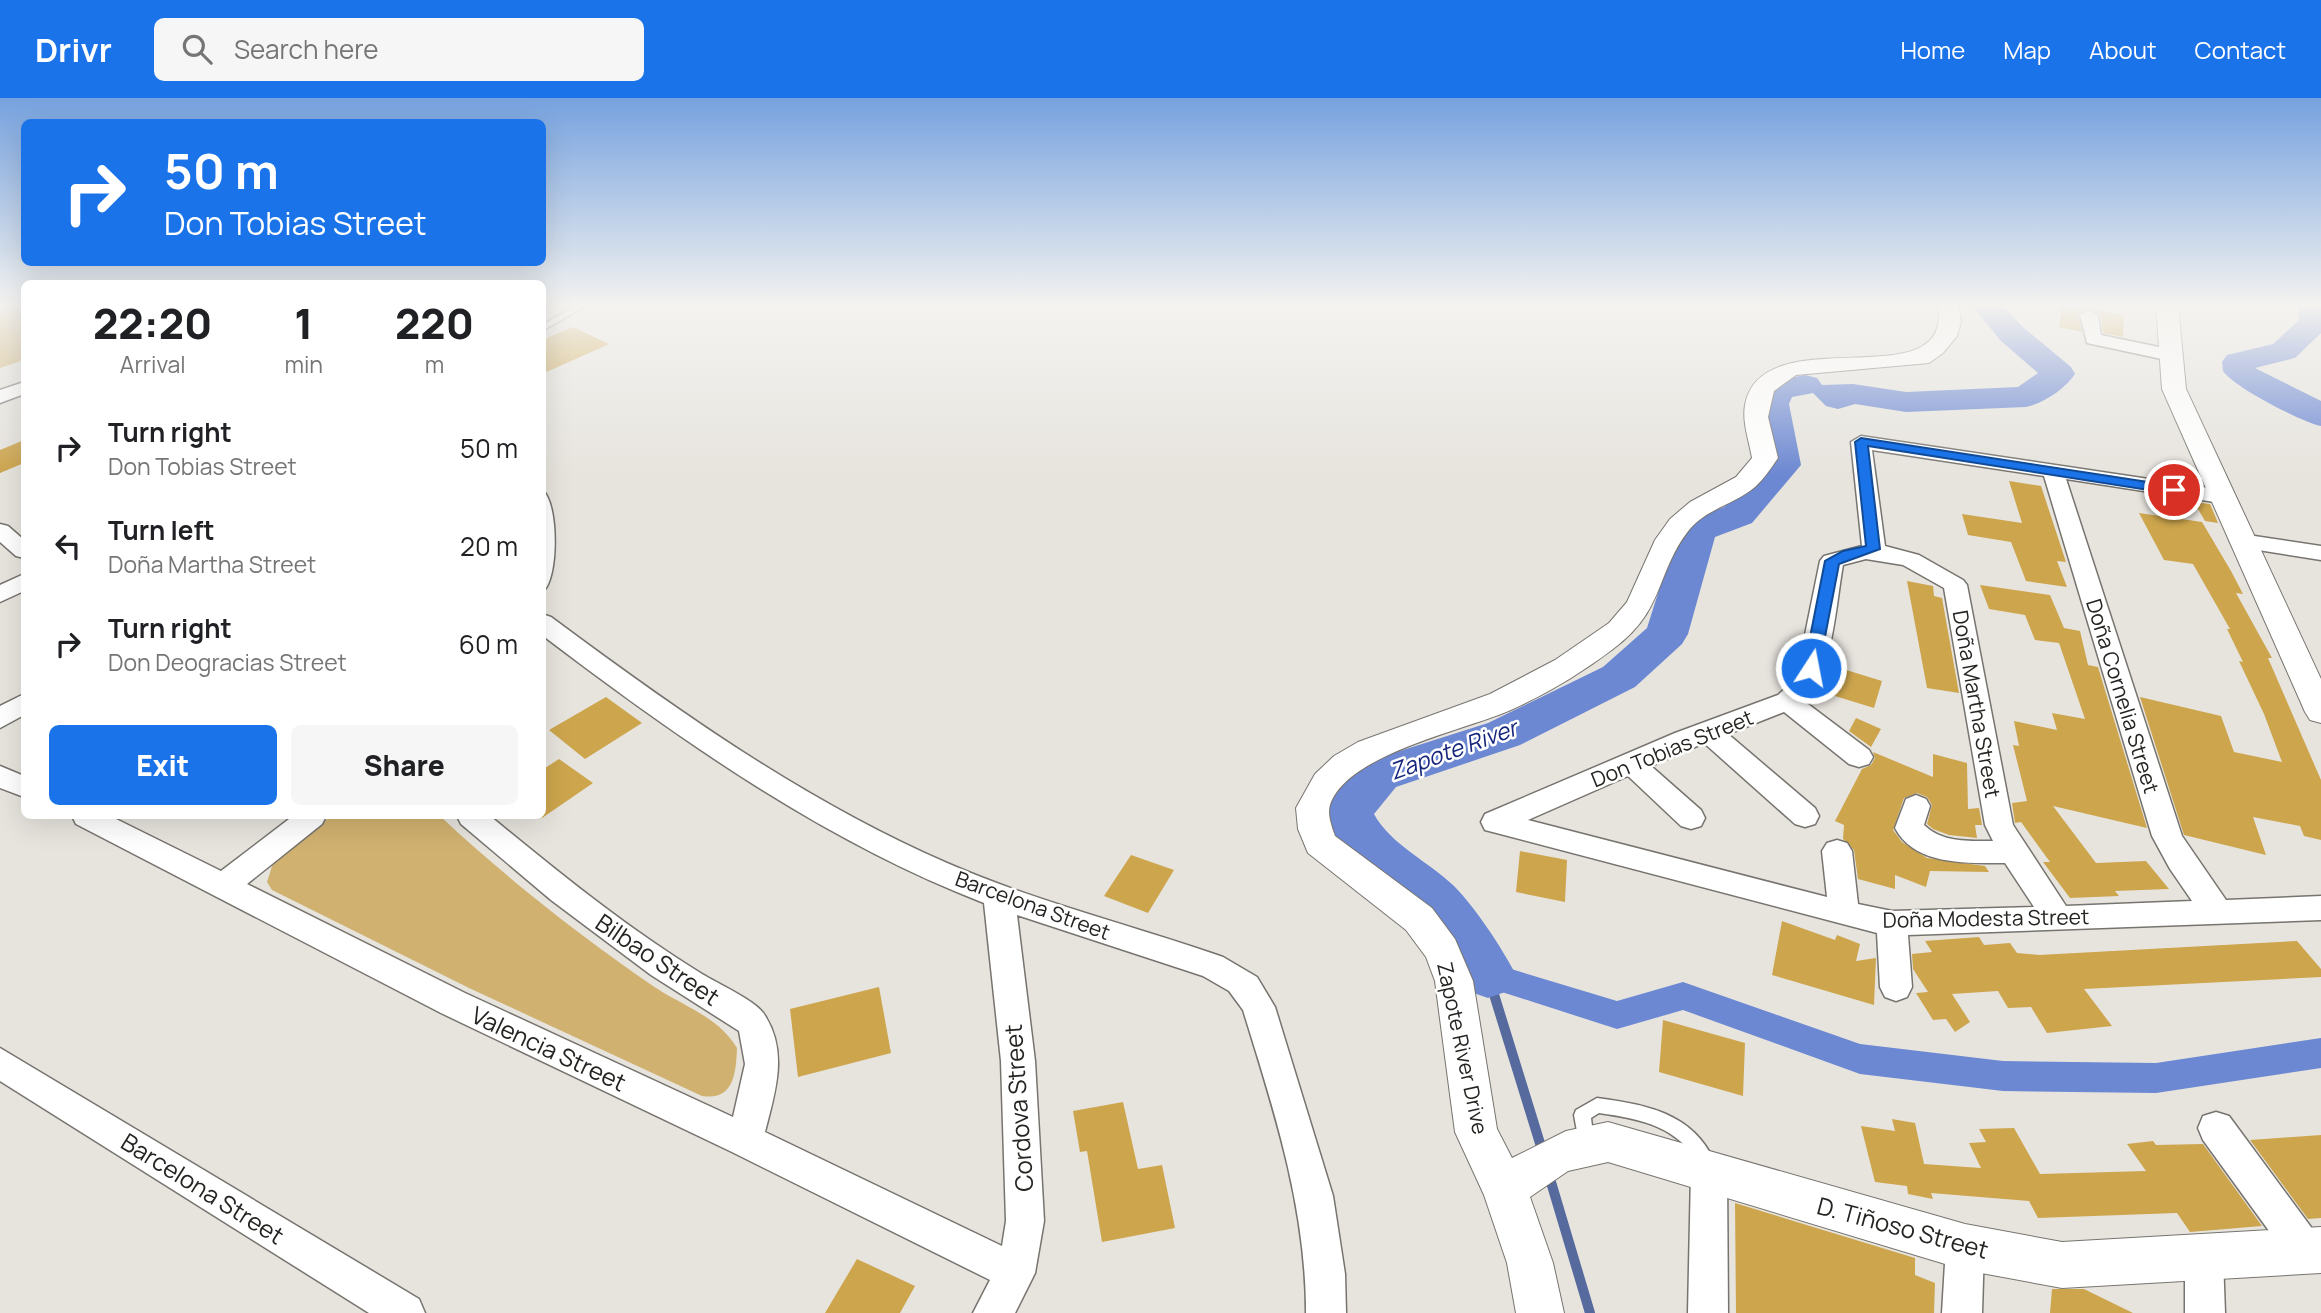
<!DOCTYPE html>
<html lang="en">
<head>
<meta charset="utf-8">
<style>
	:root { --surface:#fff; --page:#f6f6f6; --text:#202124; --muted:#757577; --accent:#1a73e8 }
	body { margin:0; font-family:Manrope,sans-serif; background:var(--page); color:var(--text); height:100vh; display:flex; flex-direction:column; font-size:26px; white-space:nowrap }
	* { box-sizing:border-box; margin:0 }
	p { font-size:23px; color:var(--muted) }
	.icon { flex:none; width:38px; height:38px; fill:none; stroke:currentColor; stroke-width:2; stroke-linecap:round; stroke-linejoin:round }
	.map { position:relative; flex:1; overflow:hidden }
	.details { position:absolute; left:21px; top:182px; width:525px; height:539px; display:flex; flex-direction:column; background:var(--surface); border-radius:10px; box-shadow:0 7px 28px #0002 }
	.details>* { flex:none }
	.top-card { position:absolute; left:21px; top:21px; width:525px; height:147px; border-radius:10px; box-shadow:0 7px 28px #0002; background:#1a73e8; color:#fff; overflow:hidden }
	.pin { position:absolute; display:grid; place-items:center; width:60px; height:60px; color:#fff; margin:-30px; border:4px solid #fff; border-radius:50%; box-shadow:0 2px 7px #0007 }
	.me { position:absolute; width:77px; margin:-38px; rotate:11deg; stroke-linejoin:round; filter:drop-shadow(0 0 5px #0008) }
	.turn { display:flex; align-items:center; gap:24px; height:147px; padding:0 28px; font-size:32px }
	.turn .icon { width:91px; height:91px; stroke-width:2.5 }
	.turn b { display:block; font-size:49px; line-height:60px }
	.eta { display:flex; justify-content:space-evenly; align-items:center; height:119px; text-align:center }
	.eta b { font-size:42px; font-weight:800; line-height:49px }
	.action { display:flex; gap:14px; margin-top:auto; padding:14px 28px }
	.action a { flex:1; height:80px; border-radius:10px; background:var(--accent); color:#fff; font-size:28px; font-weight:800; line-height:80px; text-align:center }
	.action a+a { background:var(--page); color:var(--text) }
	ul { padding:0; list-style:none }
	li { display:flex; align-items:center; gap:21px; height:98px; padding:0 28px }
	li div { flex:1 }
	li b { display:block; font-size:26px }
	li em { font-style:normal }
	header { display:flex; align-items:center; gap:42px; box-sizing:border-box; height:98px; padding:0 35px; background:var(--accent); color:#fff }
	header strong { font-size:33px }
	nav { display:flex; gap:38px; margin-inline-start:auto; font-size:24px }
	.search { width:490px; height:63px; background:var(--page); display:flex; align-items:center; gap:18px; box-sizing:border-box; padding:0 24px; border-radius:10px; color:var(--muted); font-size:26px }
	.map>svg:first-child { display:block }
	.green { fill:#d0b170 }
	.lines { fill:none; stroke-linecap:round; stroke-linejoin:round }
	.stream { stroke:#576a9d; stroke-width:10 }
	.canal { fill:#6c88d2; fill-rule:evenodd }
	.river { fill:#6c88d2; fill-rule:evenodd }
	.building { fill:#cda54d }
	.service-casing { stroke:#77746f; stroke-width:3 }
	.minor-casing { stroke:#77746f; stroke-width:3 }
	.tertiary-casing { stroke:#77746f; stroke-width:2 }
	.service { fill:#fff; fill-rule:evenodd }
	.minor { fill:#fff; fill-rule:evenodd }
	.tertiary { fill:#fff; fill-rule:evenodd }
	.route { fill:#1a73e8; stroke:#114b97; stroke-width:2 }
	.labels { text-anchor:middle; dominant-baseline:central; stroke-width:5; stroke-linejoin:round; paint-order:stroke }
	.street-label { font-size:21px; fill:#252421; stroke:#fff }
	.water-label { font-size:23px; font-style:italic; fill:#15267c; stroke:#fff }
	.near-street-label { font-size:24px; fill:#252421; stroke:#fff }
</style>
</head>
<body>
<header>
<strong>Drivr</strong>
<div class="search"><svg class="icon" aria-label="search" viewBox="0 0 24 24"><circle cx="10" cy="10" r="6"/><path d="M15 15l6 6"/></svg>Search here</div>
<nav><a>Home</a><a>Map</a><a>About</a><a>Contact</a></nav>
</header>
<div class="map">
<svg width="2321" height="1215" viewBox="0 0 2321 1215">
	<rect width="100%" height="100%" fill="#e7e4de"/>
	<path class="green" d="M0,207H24V262L0,270Z
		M331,718H440C505,779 579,837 653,888C682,908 718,918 737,950C736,975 734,1003 702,998L469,890L272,792L267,784L273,765Z"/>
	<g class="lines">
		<path class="stream" d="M1488,877L1543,1055
			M1548,1074L1590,1215"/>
		<path class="canal" d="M1488,864L1617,903L1683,884L1860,946L2003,963L2156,965L2321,940V970L2156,995L2003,993L1860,976L1683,912L1617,931L1477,886L1472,877L1477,868Z"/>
		<path class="river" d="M1971,207H2002L2023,229L2071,269L2075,276C2065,291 2044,305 2026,309L1906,314L1855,306L1838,311L1826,308L1813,295L1792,299L1789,306L1801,367L1752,425L1715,439L1688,536L1682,546L1635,589L1520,647L1396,689L1374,716C1391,747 1428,763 1454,788C1475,809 1502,850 1516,877L1508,893L1488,900L1468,893L1417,819L1346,758L1323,713L1331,700L1362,665L1488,625L1603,569L1647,530L1678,432L1683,424L1724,409L1765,365L1755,306L1767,284L1805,277L1817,280L1822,287L1853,286L1906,294L2018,289L2038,275L2001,243Z
			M2297,207H2321V235L2295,260L2255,270L2321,303V328C2300,323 2235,290 2223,273L2222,264L2227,257L2273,246L2299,222Z"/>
	</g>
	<path class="building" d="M2062,207L2088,210L2078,216L2082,234L2059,229Z
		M2091,210L2124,217L2123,239L2103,235L2101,217Z
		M573,229L609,246L542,276V242Z
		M24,342V365L0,375V352Z
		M2009,383L2041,388L2066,464L2057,463L2067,489L2026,483L2011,444L1968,437L1962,416L2022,425Z
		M2194,404L2210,406L2218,425L2205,423Z
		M2139,415L2202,424L2231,473L2243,496L2236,495L2272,560H2268L2321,682V742L2304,738L2300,728L2253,719L2266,757L2184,737L2140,599L2221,618L2234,654L2282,664L2264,616L2239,563L2243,564L2227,531H2230L2193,466L2164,462Z
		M1907,483L1933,488L1934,498L1942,500L1959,595L1927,590Z
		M1980,487L2050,497L2064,530L2080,533L2088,567L2098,569L2147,730L2053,708L2096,765L2146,763L2169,791L2115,793L2119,798L2070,800L2043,764H2050L2021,724L2015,725L2012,705L2027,703L2013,647L2019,648L2014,623L2057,632L2052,615L2085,621L2059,545L2035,542L2025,517L1989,511Z
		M1843,571L1882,583L1874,610L1835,598Z
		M606,599L642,625L585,661L549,632Z
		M1856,620L1881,631L1871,649L1849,633Z
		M1873,654L1933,679V656L1967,665L1968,711L1979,710L1982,727H1975L1977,740L1949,737L1933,731L1927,726L1932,707L1927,699L1917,695L1904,700L1893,732L1902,744L1927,760L1985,768L1989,774L1930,773L1926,789L1895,777V791L1858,781L1854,752L1843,741L1844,727L1835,723L1862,671L1871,667L1875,660Z
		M559,661L593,685L542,720V672Z
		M1520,753L1567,762L1565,804L1516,794Z
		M1131,757L1174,772L1148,815L1104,798Z
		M1782,823L1835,842L1837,837L1860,846L1856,863L1876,860L1874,907L1772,877Z
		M1979,839L1984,847L2010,845L2017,855L2039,857L2297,843L2321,871V879L2084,891L2112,928L2047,935L2031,909L2008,910L1998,893L1952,896L1970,924L1955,934L1946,921L1933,922L1916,895L1928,894L1913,871L1912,856L1932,854L1925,843Z
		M879,889L891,955L798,979L790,911Z
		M1663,922L1745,945L1743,998L1659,974Z
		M1123,1004L1138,1071L1162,1067L1175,1130L1102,1144L1087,1053L1080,1054L1073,1013Z
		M1892,1021L1915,1025L1924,1066L1981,1070L1969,1045L1986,1044L1979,1031L2014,1030L2040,1076L2146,1073L2127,1046L2153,1043L2156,1047L2203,1046L2262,1128L2190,1134L2177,1115L2038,1120L2029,1103L1931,1095L1933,1101L1908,1096L1907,1088L1875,1084L1861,1028L1895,1033Z
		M2321,1037V1120L2308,1121L2250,1042Z
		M1735,1105L1915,1160V1177L1935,1185L1934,1215H1736Z
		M857,1161L915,1188L900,1215H825Z
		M2052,1191H2084L2133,1215H2050Z"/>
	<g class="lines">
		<defs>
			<path id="service" d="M578,207H587L542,233V227Z
				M542,392C559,403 559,484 542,494L544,443Z
				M1597,1000C1644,1006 1693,1015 1714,1063L1712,1069L1706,1071L1700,1069C1679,1028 1641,1021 1599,1015L1591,1020L1594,1045L1592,1050L1586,1053L1580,1050L1574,1017L1576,1012Z"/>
			<path id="minor" d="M2089,212L2098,217L2101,237L2178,253L2180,257L2171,263L2087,245L2080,217Z
				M24,284V296L0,305V292Z
				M1861,338L2229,393L2232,398L2229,403L2221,405L2066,381L2182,738L2226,802L2321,798V822L1908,837L1912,889L1907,899L1896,903L1885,899L1880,889L1877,835L1485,732L1481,724L1485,716L1675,635L1778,597L1791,585L1798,571L1820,463L1824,458L1862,448L1851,344ZM1872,352L2044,378L2152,738L2170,771L2192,803L2066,808L2013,727L1967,487L1963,482L1919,457L1885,448ZM1866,461L1903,467L1944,490L1985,727L1993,743C1969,743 1943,745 1924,727L1930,708L1926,701L1916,697L1906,701L1895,730C1915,768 1967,765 2005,765L2034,809L1892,813L1858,806L1852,753L1847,745L1837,742L1827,745L1822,753L1827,799L1528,722L1628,678L1681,728L1691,731L1701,728L1705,720L1701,712L1651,668L1704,645L1795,726L1805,729L1815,726L1819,718L1815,710L1728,636L1784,614L1849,666L1859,669L1869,666L1873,659L1869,652L1804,603C1833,577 1836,504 1843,467Z
				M0,426L8,428L24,442V460L16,458L0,444Z
				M2241,436L2321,448V462L2233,448L2230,443L2233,438Z
				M24,476V493L0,504V487Z
				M542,516L551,519C675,611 804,703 947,765C1036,804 1131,827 1223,859L1257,879L1275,909L1333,1098L1345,1176L1346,1215H1306C1306,1109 1274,1012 1243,912L1229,893L1203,878L1017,817L1035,963L1044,1123L1035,1175L1015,1215H973L990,1182L732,1054L441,915L76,726L72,718H110L221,773L293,718H326L322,726L247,786L465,895L733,1019L745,966L739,933L651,877L551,802L461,726L457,718H490C558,774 627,830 702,876C717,885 756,903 764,916C789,954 775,994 765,1034L1002,1148L1006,1123L1001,963L984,805C823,743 679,641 542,537Z
				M24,596V617L0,630V608Z
				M0,668L24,678V699L0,690Z
				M0,950L419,1201L425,1215H369L0,983Z
				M2216,1014L2229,1018L2319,1140V1166L2306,1172L2293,1166L2203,1042L2198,1030L2203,1018Z
				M1709,1058L1722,1063L1727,1075L1728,1215H1688L1691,1075L1696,1063Z
				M1965,1130L1978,1136L1984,1149L1982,1215H1942L1946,1149L1952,1136Z
				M2204,1141L2218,1147L2223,1160L2225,1215H2185V1160L2190,1147Z"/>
			<path id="tertiary" d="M1938,207H1958L1961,224L1957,238L1943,255L1929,265L1796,277L1774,293L1768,319L1778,360C1771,370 1764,381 1755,389C1735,406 1706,411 1689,432C1656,474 1665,513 1613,551C1583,574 1548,595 1513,611C1468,632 1347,655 1330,707C1327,717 1332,729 1335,738L1432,810L1455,841L1473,883L1497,1031L1512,1060L1566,1033L1608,1024L1965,1126L2062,1144L2321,1129V1175L2062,1190L1965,1172L1608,1064L1568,1073L1530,1099L1553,1165L1564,1215H1516L1507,1165L1484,1097L1455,1034L1435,883L1426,859L1406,832L1308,755L1298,731L1296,710L1315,676L1334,658L1358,644L1490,596L1555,562L1609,525L1627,504L1655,442L1670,421L1690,404L1736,379L1752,360C1749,343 1742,324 1745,307C1762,217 1954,304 1938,207Z
				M2156,207H2178L2186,291L2321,581V625L2310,622L2305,614L2162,291Z"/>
		</defs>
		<use href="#service" class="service-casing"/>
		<use href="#minor" class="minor-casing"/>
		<use href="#tertiary" class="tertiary-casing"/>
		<use href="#service" class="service"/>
		<use href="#minor" class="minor"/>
		<use href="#tertiary" class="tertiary"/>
	</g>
	<linearGradient id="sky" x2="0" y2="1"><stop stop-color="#76a2df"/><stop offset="0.55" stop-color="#f4f3f0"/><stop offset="1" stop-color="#f4f3f0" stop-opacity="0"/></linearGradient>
	<rect width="2321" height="377" fill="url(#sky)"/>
	<path class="route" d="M1861,340L2174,388L2181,392L2174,396L1868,348L1880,451L1839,466L1819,570L1811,576L1804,570L1825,463L1843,453L1866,448L1855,344Z"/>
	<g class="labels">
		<g class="street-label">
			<text transform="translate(2123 598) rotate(73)">Doña Cornelia Street</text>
			<text transform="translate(1977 606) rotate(80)">Doña Martha Street</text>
			<text transform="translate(1672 650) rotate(-22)">Don Tobias Street</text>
			<text transform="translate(1033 807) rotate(20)">Barcelona Street</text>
			<text transform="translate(1986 820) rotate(-1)">Doña Modesta Street</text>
			<text transform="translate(1463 950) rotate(78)">Zapote River Drive</text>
		</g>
		<g class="water-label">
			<text transform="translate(1453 651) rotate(-20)">Zapote River</text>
		</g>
		<g class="near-street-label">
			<text transform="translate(658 861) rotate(34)">Bilbao Street</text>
			<text transform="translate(549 950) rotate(25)">Valencia Street</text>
			<text transform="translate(1018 1010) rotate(-94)">Cordova Street</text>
			<text transform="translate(203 1090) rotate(32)">Barcelona Street</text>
			<text transform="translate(1903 1129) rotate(15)">D. Tiñoso Street</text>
		</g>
	</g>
</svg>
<div class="pin" style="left:2174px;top:392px;background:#d93025"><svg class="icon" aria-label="arrive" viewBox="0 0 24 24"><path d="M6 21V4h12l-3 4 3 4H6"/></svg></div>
<svg class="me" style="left:1811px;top:570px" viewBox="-20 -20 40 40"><circle r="17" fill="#1a73e8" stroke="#fff" stroke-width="3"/><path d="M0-11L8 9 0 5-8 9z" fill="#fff"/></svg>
<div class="top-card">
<div class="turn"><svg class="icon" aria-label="right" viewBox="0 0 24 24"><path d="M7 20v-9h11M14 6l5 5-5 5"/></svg><div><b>50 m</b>Don Tobias Street</div></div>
</div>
<section class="details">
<div class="eta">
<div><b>22:20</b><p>Arrival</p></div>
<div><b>1</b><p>min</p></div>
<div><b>220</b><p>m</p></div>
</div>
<ul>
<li><svg class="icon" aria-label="right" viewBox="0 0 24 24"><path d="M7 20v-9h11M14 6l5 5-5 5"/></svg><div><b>Turn right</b><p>Don Tobias Street</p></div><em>50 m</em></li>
<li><svg class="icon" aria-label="left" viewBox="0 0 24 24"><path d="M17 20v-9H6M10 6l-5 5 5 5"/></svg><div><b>Turn left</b><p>Doña Martha Street</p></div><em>20 m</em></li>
<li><svg class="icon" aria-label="right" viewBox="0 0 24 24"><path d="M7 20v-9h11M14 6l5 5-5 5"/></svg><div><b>Turn right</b><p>Don Deogracias Street</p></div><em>60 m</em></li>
</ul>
<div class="action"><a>Exit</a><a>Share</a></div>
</section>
</div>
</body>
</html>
